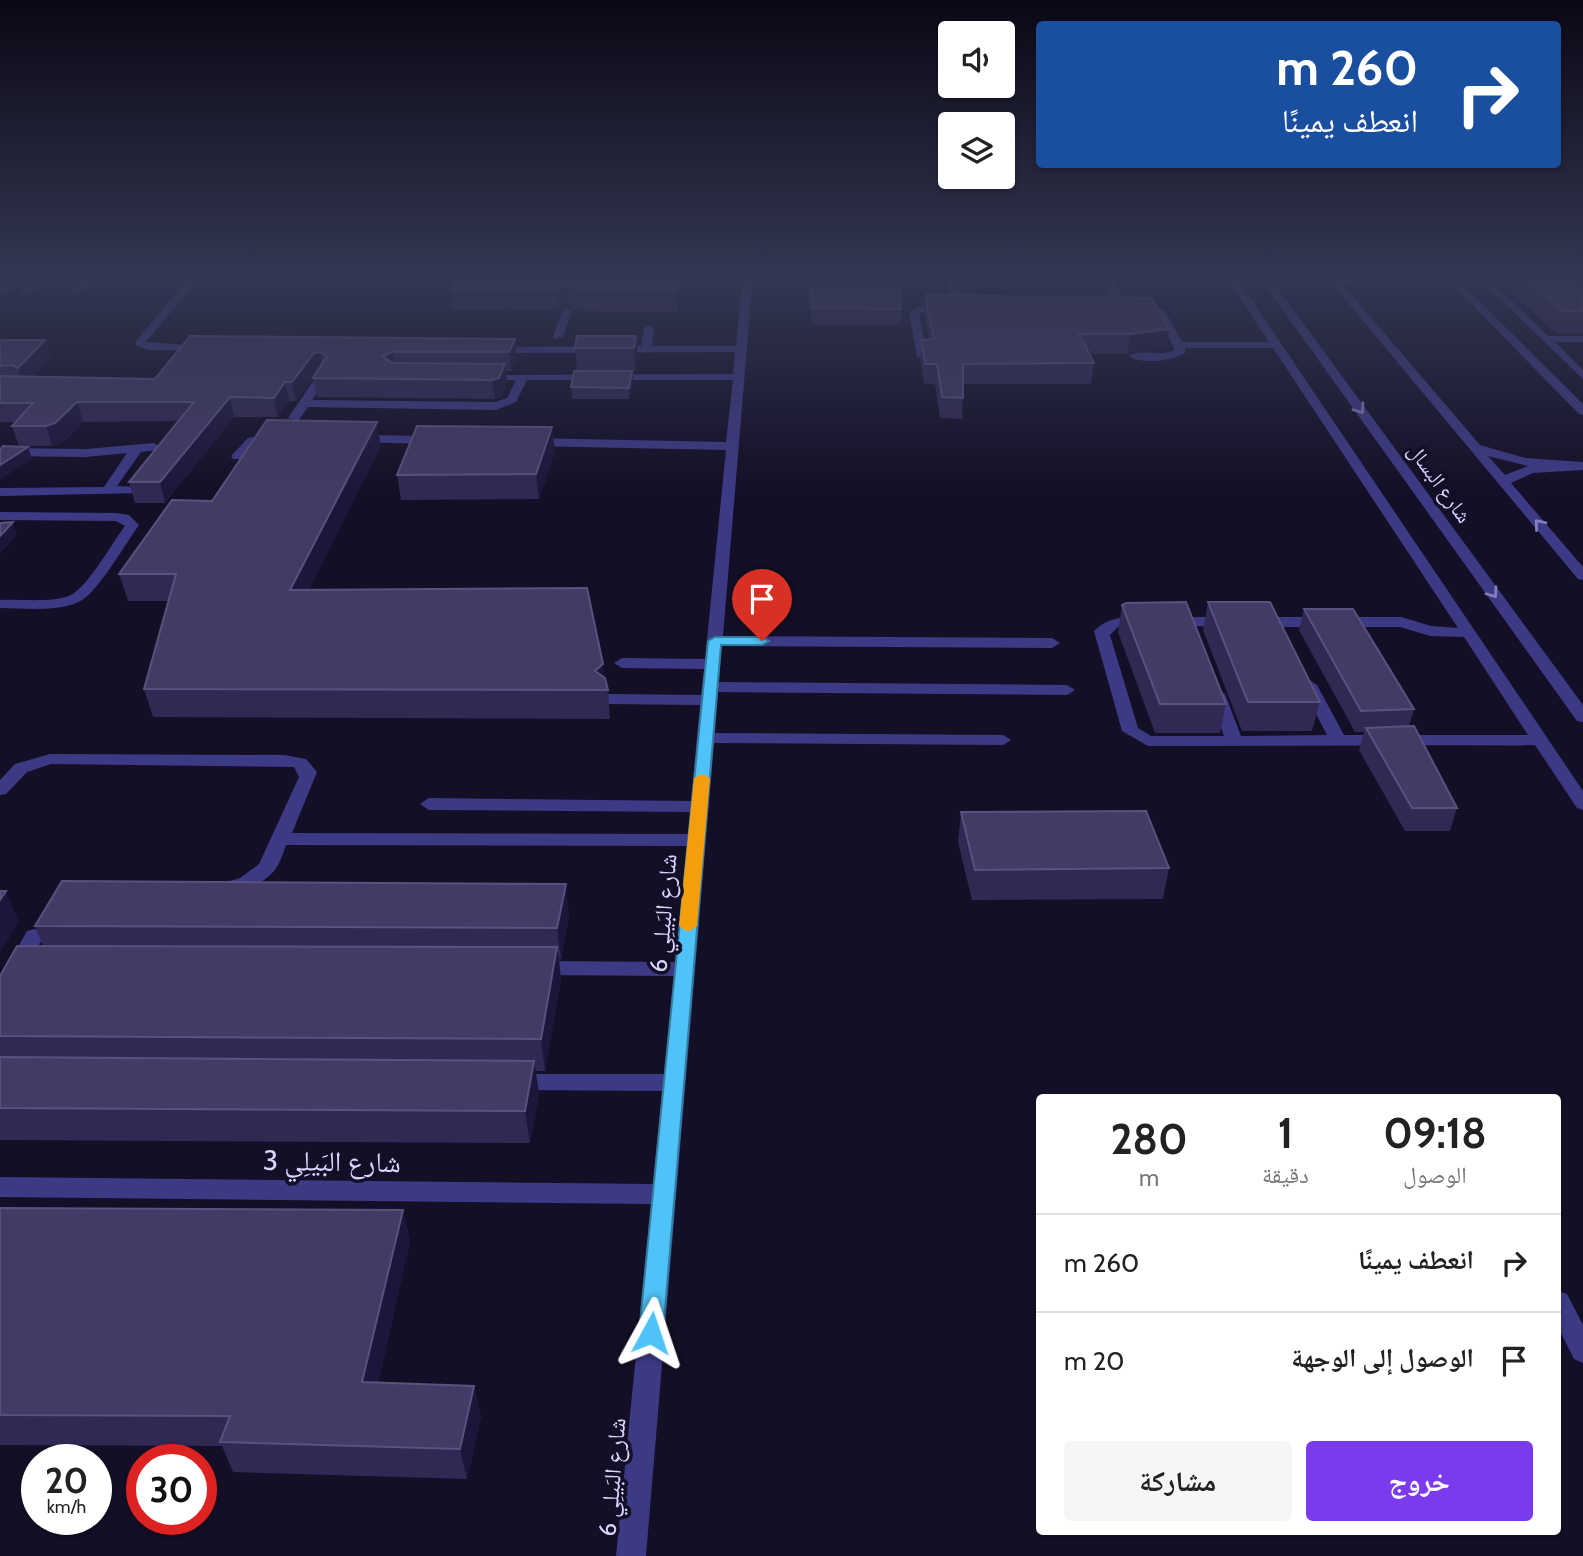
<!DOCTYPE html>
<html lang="ar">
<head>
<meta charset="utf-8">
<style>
	:root { --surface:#fff; --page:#f6f6f6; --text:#222; --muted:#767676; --line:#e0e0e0; --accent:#7c3aed }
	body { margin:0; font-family:Cabin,"Noto Naskh Arabic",sans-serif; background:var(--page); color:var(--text); direction:rtl; height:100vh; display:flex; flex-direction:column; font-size:26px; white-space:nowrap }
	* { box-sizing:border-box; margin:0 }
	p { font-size:23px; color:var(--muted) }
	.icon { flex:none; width:38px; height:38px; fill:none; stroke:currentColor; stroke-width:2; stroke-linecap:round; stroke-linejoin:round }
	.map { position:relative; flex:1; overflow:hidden; direction:ltr }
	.drawer { position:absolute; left:1036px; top:1094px; width:525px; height:441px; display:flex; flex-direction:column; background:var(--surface); border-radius:7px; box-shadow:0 2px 5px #0004; direction:rtl }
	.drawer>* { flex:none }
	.banner { position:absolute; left:1036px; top:21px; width:525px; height:147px; border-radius:7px; box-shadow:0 2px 5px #0004; direction:rtl; background:#1a4fa0; color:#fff; overflow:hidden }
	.fabs { position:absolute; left:938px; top:21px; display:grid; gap:14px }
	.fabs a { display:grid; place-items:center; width:77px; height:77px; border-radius:7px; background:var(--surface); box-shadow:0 2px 5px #0004; font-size:35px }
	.speed { position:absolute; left:21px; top:1444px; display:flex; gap:14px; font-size:35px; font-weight:700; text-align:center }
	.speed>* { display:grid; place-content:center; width:91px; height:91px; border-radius:50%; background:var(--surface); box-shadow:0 2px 5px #0004; line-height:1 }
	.speed small { font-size:18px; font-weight:400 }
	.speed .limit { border:10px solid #d22; background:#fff; color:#111 }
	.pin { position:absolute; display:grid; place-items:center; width:60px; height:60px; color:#fff; margin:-72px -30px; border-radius:50% 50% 50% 0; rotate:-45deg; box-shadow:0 0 7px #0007 }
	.pin .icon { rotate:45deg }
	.me { position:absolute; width:77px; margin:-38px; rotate:5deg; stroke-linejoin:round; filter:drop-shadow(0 0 5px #0008) }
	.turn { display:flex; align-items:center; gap:24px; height:147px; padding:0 28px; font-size:32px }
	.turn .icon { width:91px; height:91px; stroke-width:2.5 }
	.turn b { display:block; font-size:49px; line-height:60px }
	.eta { display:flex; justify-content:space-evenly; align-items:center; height:119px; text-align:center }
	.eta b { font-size:42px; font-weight:700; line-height:49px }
	.button { display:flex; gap:14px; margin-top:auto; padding:14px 28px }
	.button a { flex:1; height:80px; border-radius:7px; background:var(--accent); color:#fff; font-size:28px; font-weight:700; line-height:80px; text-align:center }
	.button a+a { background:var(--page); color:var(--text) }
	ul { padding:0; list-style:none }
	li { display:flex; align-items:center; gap:21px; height:98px; padding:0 28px; border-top:2px solid var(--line) }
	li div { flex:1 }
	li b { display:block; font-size:26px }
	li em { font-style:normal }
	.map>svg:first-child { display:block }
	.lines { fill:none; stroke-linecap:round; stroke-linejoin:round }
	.minor { fill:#3d3a85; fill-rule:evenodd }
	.wall { fill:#312854 }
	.shaded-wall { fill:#1d163a }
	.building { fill:#433a66; stroke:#5a527e; stroke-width:2 }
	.oneway { stroke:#837fbc }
	.route { fill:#4fc3f7; stroke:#337fa1; stroke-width:2 }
	.slow { fill:#f59e0b }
	.labels { text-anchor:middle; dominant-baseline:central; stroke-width:7; stroke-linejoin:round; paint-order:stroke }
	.far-street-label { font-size:21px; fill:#d9d4ff; stroke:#130f26 }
	.street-label { font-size:24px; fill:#d9d4ff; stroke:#130f26 }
	.near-street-label { font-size:28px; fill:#d9d4ff; stroke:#130f26 }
</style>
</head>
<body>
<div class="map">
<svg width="1583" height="1556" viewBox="0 0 1583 1556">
	<rect width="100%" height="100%" fill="#130f26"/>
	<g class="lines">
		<path class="minor" d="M18,274H29L7,293H0V288Z
			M41,274H52L30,293H22V289Z
			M88,274H99L80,293H72V289Z
			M192,274H202L146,342L186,345L191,348L190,350H148L136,345V341Z
			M743,274H753L723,636L1052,638L1060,643L1052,648L722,646L719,682L1067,685L1075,690L1067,695L718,692L715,733L1003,735L1011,740L1003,745L714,743L646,1556H616L651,1204L0,1197V1177L653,1184L662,1091L513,1090L505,1088L502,1082L505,1076L513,1074H664L674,976L538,975L531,973L528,968L531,963L538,961L675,962L687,846L286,845C283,853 280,864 274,871C262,885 234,898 216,893L213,889L216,885L240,878L259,864L299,777L294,767L51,764L27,772L6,794L0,795V780L15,764L50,754L284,755L306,759L317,772L292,833L688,834L690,812L429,810L420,804L429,798L691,801L700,705L608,704L600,699L608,694L701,695L704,669L622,668L614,663L622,658L705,659L726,450L530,446L524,442L530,438L726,442L733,380H527L516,402L496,410L308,407L298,421L288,418L318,374L322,373L328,376L312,400L495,402L507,398L516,380H483L479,379V375L733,374L735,352L512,353L507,350L512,347L641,346L644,328L649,325L654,328L652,346H736Z
			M945,274H955L963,308L958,311L953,308L919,313L927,355L917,357L909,312L924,305L953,307Z
			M1102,274H1112L1126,309L1125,311L1116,309Z
			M1224,274H1234L1583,791V810L1577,808L1535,745L1148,746L1122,731L1094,631C1107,617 1128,615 1146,619L1149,622L1146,625L1118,627L1110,635L1138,728L1151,736H1224L1209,694L1217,689L1225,694L1241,736L1327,735L1301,685L1309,680L1317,685L1344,735H1528L1464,637L1430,636L1400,627H1257L1249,622L1257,617H1401L1431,626L1458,628L1273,348H1185V353C1172,361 1142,365 1129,356C1142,348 1161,357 1175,350L1157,316L1133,312V308L1137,307L1165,311L1182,342H1269Z
			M1257,274H1267L1583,705V722L1577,721Z
			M1324,274H1334L1340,280L1355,274H1380L1344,286L1480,445L1525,458L1583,462V470L1533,473L1511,483L1583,567V580L1578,579ZM1488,456L1528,466L1505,475Z
			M1442,274H1452L1583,404V415L1579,414Z
			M1474,274H1484L1548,336H1583V342H1555L1583,370V379Z
			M567,308L572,311L563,337L554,339L553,337L562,311Z
			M274,433L278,434V440L256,444L241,459H233L231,456L248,438Z
			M358,435L435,436L441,440L435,444L354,442V436Z
			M154,443L160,447L158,450L141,452L117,486L140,487V493L0,496V488L104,487L127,453L86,457L0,456V448L86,449Z
			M0,512L116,513L129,515L139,525C126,543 99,590 82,600C61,613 24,608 0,608V600C18,599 55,603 71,595C89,585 112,543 125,526L116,521L0,520Z
			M1173,617H1229L1237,622L1229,627L1168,625L1165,622L1168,619Z
			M34,929L41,931L44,936L7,1002L0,1004V979L27,931Z
			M1558,1291L1567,1294L1583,1325V1363L1574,1359L1558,1327Z"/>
	</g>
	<path class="wall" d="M680,274L681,294L677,312L574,311L568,306L559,311H452L450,290L570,278Z
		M1492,274H1583V333H1556Z
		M810,285L901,309V325H812L810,301Z
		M925,295L1169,329L1166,349L1127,354H1089L1094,363L1091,384H963L962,419L940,418L935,384H924L920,359L921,340L929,339L924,314Z
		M190,336L515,339L517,358L511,371H505L507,383L501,397L495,399L317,397L313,378L317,372L296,401H289L278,417H234L165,503H135L129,482L178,421L83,422L62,443L52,446H19L12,426L15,422H0V340H45L51,358L33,377L155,379Z
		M636,336L638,359L635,371H632L633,383L629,399H572L571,387L577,371L575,348Z
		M381,446L309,590L604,677L608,690L610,719L153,717L144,689L169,601H128L119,574L212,501Z
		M555,451L539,499L401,500L397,475Z
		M1208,602L1320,702L1312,731H1242L1203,630Z
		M1122,605L1226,704L1220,733H1155L1118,632Z
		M1304,609L1414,709L1409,726L1457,808L1450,831H1405L1359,750L1364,732H1355L1299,630Z
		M961,812L1169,868L1163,899L972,900L958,842Z
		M569,915L561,959H559L561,978L545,1071H535L539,1093L530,1143L0,1140V976L43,946L35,926Z
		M0,1208L403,1210L410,1241L378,1383L474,1386L481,1417L467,1479L233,1472L222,1446L0,1445Z"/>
	<path class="shaded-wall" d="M680,274L681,294L677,312L676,291Z
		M566,285L568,306L559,311L557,290Z
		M1169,329L1166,349L1127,354L1130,334Z
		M636,336L638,359L635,371L634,348Z
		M515,339L517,358L511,371L509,352Z
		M45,340L51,358L24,387L18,368Z
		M320,352L323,371H317L296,401L292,382L314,353Z
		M392,352L395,370L383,356Z
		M505,364L507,383L501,397L495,399L492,380Z
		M632,371L633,383L629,399V388Z
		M285,382L289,401L278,417L274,398Z
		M230,397L234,417L165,503L160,482Z
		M77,402L83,422L62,443L52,446L46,426Z
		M377,422L381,446L296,617L290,590Z
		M552,427L555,451L539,499L536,474Z
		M28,447L32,459L0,480V465Z
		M13,522L17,535L0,554V536Z
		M603,664L605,690L595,671Z
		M566,884L569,915L561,959L557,928Z
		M6,891L19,922L0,953V900Z
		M557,947L561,978L545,1071L541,1039Z
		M534,1061L539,1093L530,1143L525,1111Z
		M403,1210L410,1241L371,1413L362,1382Z
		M474,1386L481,1417L467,1479L460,1449Z"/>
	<path class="building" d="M458,274H565L570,278L578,274H680L676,291L573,290L566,285L557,290H450Z
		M1521,274H1564L1583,289V311H1563Z
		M899,284L901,309L812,308L810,285Z
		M925,295L1152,298L1169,329L1130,334H1079L1094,363L963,364V398L942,397L937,364H925L921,340L934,339Z
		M190,336L515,339L509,352H392L383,356L392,363L505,364L499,378L492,380L313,378L327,356L320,352L314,353L292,382H285L274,398L230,397L160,482H129L194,402H77L55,423L46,426H12L33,403H0V376L155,379Z
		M577,336H636L634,348H575Z
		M0,340H45L18,368L12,365L0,366Z
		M574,371H632L629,388L571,387Z
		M267,420L377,422L290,590L587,588L603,664L595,671L605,678L608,690L144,689L176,574H119L172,500L212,501Z
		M417,426L552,427L536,474L397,475Z
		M3,446L28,447L0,465V450Z
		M13,522L0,536V523Z
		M1186,602L1226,704H1160L1122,605L1126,603Z
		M1208,602H1270L1320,702H1248Z
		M1304,609H1353L1414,709L1361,711Z
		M1414,726L1457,808H1412L1366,728Z
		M1146,811L1169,868L975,870L961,812Z
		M62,881L566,884L557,928L35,926Z
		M0,891H6L0,900Z
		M17,946L557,947L541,1039L0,1036V976Z
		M0,1057L534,1061L525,1111L0,1108Z
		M0,1208L403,1210L362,1382L474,1386L460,1449L220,1442L230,1416L0,1415Z"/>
	<defs><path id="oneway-chevron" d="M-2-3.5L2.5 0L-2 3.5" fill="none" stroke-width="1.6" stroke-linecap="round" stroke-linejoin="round" transform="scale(1.75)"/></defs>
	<g class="oneway">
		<use href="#oneway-chevron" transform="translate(1360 409) rotate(54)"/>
		<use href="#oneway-chevron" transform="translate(1539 524) rotate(-130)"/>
		<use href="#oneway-chevron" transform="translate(1493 593) rotate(54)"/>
	</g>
	<linearGradient id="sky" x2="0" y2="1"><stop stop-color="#0a0815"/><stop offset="0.56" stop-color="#333752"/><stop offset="1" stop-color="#333752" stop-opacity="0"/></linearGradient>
	<rect width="1583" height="492" fill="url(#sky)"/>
	<path class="route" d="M715,637H762L769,641L762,645H721L663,1333L660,1341L651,1344L643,1341L639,1333L708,641Z"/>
	<path class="slow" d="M702,774L710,778L697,926L688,932L679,926L694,778Z"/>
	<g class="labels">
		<g class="far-street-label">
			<text transform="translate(1440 483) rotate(54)">شارع البسال</text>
		</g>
		<g class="street-label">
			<text transform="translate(663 913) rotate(-85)">شارع البَيلِي 6</text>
			<text transform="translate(612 1477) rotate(-85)">شارع البَيلِي 6</text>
		</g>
		<g class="near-street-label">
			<text transform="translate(332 1161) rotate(1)">شارع البَيلِي 3</text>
		</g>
	</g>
</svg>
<div class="fabs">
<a><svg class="icon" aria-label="sound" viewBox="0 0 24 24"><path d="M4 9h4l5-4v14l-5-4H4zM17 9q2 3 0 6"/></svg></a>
<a><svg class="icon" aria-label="layers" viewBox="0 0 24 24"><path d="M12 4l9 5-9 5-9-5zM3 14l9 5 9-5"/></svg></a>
</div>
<div class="speed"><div>20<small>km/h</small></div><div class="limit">30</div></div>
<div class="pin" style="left:762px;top:641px;background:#d93025"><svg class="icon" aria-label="arrive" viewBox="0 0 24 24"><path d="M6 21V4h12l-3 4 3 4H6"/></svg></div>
<svg class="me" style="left:651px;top:1333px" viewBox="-20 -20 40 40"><path d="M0-17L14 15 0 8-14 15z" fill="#4fc3f7" stroke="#fff" stroke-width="4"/></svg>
<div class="banner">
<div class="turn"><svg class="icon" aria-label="right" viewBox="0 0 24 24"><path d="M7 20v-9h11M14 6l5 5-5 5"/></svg><div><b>260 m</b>انعطف يمينًا</div></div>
</div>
<section class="drawer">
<div class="eta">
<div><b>09:18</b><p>الوصول</p></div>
<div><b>1</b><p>دقيقة</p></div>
<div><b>280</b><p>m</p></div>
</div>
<ul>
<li><svg class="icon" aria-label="right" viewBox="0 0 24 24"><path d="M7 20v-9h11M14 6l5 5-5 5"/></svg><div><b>انعطف يمينًا</b></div><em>260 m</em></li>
<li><svg class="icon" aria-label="arrive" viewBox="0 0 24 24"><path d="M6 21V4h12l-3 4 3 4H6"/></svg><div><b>الوصول إلى الوجهة</b></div><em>20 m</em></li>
</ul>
<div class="button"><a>خروج</a><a>مشاركة</a></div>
</section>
</div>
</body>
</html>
